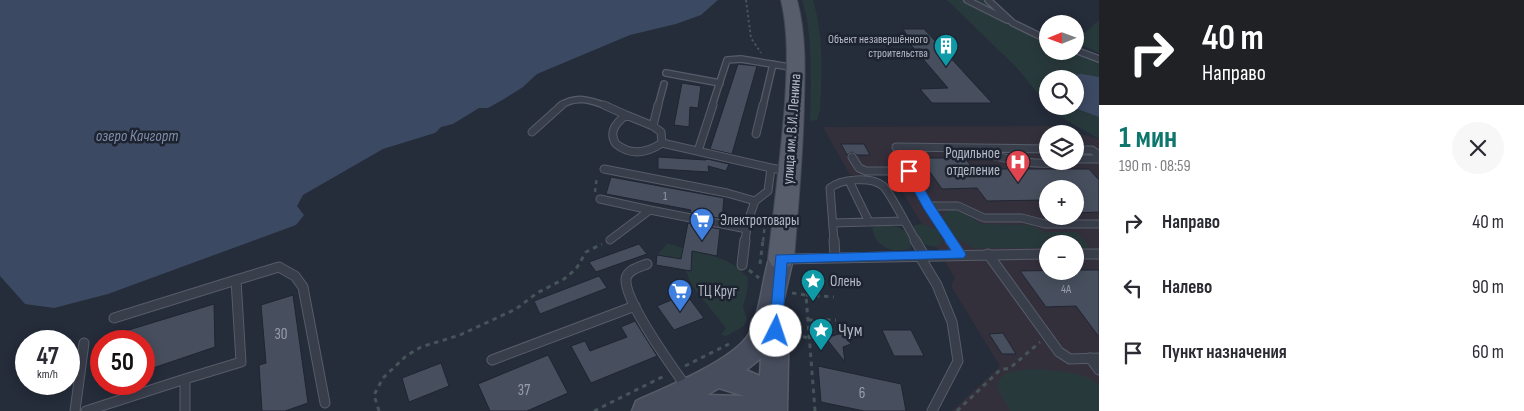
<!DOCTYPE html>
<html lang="ru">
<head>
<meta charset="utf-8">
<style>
	:root { --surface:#fff; --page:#f7f7f7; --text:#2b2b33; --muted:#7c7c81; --accent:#0f766e }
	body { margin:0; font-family:"Sofia Sans Condensed",sans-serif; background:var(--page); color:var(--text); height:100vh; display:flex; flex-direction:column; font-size:19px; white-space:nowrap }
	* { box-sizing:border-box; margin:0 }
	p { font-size:16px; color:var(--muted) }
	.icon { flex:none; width:28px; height:28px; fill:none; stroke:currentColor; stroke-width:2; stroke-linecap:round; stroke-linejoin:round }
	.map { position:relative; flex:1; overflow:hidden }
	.details { display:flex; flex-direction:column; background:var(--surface); width:425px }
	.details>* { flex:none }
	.top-card { background:#202124; color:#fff; overflow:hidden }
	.needle { width:32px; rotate:269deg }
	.controls { position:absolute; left:1039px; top:15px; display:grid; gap:10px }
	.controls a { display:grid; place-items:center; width:45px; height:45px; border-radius:50%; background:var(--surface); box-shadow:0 2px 12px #0003; font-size:25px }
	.speed { position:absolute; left:15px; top:330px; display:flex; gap:10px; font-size:25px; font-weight:700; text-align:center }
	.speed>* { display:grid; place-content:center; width:65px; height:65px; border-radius:50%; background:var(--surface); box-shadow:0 2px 12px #0003; line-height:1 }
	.speed small { font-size:12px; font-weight:400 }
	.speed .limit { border:8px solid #d22; background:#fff; color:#111 }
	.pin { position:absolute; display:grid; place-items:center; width:42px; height:42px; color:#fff; margin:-21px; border-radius:10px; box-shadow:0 2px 8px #0006 }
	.me { position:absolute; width:55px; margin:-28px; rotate:4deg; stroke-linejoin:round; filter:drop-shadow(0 0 4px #0008) }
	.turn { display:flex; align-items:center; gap:18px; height:105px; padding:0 20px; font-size:22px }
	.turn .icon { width:65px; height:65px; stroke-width:2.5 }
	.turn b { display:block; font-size:35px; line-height:42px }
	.round { display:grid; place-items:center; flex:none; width:52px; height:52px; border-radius:26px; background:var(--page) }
	.head { display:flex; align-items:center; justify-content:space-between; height:85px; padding:0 20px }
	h1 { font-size:30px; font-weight:700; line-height:38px; color:var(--accent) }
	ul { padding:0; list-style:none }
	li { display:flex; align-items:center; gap:15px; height:65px; padding:0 20px }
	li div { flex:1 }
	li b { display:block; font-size:19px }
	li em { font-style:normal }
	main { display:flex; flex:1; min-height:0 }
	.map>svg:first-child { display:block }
	.medical { fill:#33303c; fill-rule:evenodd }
	.green { fill:#28393c }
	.water { fill:#3c4962 }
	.building { fill:#474f5e; stroke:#202532 }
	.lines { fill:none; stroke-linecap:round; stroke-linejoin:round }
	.service-far2-casing { stroke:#575c69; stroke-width:8 }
	.service-far1-casing { stroke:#575c69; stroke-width:9 }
	.service-casing { stroke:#575c69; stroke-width:11 }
	.secondary-casing { stroke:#575c69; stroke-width:3 }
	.primary-casing { stroke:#424754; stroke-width:2 }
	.path-far2 { stroke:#455459; stroke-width:2; stroke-dasharray:2.5 2.5; stroke-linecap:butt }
	.path-far1 { stroke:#455459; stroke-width:2.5; stroke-dasharray:4 4; stroke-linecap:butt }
	.path { stroke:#455459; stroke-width:3; stroke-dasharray:4.5 4.5; stroke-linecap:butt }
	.service-far2 { stroke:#393e4b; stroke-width:5.5 }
	.service-far1 { stroke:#393e4b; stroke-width:7 }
	.service { stroke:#393e4b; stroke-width:9 }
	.secondary { fill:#474d5d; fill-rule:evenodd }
	.primary { fill:#575d6b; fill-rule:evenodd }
	.route { fill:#1a73e8; stroke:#114b97 }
	.labels { text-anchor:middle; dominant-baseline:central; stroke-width:5; stroke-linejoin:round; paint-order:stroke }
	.far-poi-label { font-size:12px; fill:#b4b9c6; stroke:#1e2330; text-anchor:end }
	.number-label { font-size:12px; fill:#999eac }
	.street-label { font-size:15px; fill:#b4b9c6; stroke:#1e2330 }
	.poi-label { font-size:15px; fill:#b4b9c6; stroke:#1e2330; text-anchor:start }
	.near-number-label { font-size:15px; fill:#999eac }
	.water-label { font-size:16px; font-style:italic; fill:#7f8eab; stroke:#1e2330 }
	.near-poi-label { font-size:18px; fill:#b4b9c6; stroke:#1e2330; text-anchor:start }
</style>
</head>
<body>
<main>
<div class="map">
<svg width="1099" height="411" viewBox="0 0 1099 411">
	<rect width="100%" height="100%" fill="#252c3a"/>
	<path class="medical" d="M1050,126L1099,139V411H952L1000,366L951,286L955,278L892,175H850L823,127ZM1048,134H1075V161H1048ZM1048,189H1075V216H1048ZM1048,244H1075V271H1048Z"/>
	<path class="green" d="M802,0H813C824,36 822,74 820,110L817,120L810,121C811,87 813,30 802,0Z
		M947,0H985L1020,29L1047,42L1048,51H1073L1099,61V77L1066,75V79H1048L1047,105L1017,68Z
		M1099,20V53L1075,42Z
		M1048,106H1069L1099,117V139L1054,113Z
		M954,209L974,219L980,224L1031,225L1045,232H1077L1090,248H1075V244H1048L1047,248H974L955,237L944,221L943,214L949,210Z
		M922,224L938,230L943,242L936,247L925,245L912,228L915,225Z
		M879,225C895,225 911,227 911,248C894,255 875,247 872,228Z
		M667,244C673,244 677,247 683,248C710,257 728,255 748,278L747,293L743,307L747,319L744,326L726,336L721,335L726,328L693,287L685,270L691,261L657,255Z
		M1036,369C1051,371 1092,371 1099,387C1099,393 1099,405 1099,411H1010L997,387C1001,368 1020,371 1036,369Z"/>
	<path class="water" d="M0,0H718L701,15L676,24L630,35L537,74L523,87L504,99L488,108H479L453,124L441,127L435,133L383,149L303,195L297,206L304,215L296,225L108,294L54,308L25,304L0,276Z
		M1082,74L1099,77V117L1069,106H1075V79H1066V75Z"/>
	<path class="building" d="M903,29H924L992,103H932L920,89L948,88L911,45L913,44Z
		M738,64L757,66L732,154L710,149Z
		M682,83L701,86L698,108L690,107L689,127L674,125Z
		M841,144H864L870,155H857L852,152L847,155Z
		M658,157L706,160L707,159L729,164L726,171L708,166L709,172L658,169Z
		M920,158H965L973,169H1089L1099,180V212L1075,213V189H1048V200L987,201L977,188L942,189Z
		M611,177L724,198L722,219L690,212L691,210L606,194Z
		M688,223L720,229L717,256L692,251L691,271L656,265L657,255L681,259Z
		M639,244L647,254L596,272L589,262Z
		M1075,270H1099V337L1076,306L1046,307L1020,271Z
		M599,276L607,288L540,314L534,301Z
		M686,294L704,318L674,330L657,306Z
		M293,295L308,403L285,411H262L259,365L266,363L261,305Z
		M214,304L215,347L147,370L148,345L144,346V341H100L99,339Z
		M635,321L657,356L591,383L571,346L585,341L590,351L627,337L621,327Z
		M882,330H911L924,356H894Z
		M842,333L851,344L843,347L845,362L826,338Z
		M1003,333L1016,354H1002L989,334Z
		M548,355L568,393L527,411H490L478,384Z
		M441,363L449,386L409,402L402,378Z
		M818,366L901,384L906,411H864L821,402Z"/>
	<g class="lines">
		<defs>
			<path id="service-far2" d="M967,0L1007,20
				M988,0L1013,23L1048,40
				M1075,50L1099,59
				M666,73L720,83
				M560,106C576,95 590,100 607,106
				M658,106L664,84
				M712,106L727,60L741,59L796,68
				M763,106L773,64"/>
			<path id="service-far1" d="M604,105L626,115
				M626,115L653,126L661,132L662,143C647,153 631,156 616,144C608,132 616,123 626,115Z
				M653,126L658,105
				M532,132L562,105
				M756,134L763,105
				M662,143L771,168
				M971,150C1004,158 1034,168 1068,161
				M1075,150H1092L1099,155
				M698,151L713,105
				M852,157L859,168L866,171H909
				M1075,159H1099
				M604,169L727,193L755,201L748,221L745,241
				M849,181L869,222
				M600,199L650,210
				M755,201L768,191L771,168L788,171
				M928,206H958L984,218H1022L1045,224H1099
				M833,223L904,221
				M610,240L650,210L747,229
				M834,241L830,188C841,179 871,176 883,186C890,192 909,230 916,241
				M951,241L928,206L896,147L1048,149"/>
			<path id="service" d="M834,240L835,257
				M915,240L924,255
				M950,240L960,254
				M988,254L1059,352L1070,359L1099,358
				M1075,254H1099
				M919,255L937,285L952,322L958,361L932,411
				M785,259L1048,254
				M647,264C639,267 627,270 626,279C624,301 673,368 687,388
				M742,265L745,240
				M236,280L279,267L295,276L303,287L325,403
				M114,318L236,280L241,362L185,379V411
				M1090,358L1099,370
				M492,360L635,306
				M75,411L84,343
				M86,411L185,379"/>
			<path id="secondary" d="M781,250L789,253L793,259L782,306L789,314L787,411H632L636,401C664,388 740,358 751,330C761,308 762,282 769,259L773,253ZM761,358L760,376L746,370ZM719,388L744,396L707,395Z"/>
			<path id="primary" d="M781,0H797C806,34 805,68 804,103C803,155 798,207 794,259L790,266L781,269L772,266L768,259C774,207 781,155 785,103C787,68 789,34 781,0Z"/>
		</defs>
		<use href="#service-far2" class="service-far2-casing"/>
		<use href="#service-far1" class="service-far1-casing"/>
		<use href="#service" class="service-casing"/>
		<use href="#secondary" class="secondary-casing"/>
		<use href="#primary" class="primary-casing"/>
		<path class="path-far2" d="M746,0L751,38L761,53"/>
		<path class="path-far1" d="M595,192L597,176
			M763,241L766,215"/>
		<path class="path" d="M760,264L763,240
			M749,270L759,278
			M792,293L806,295L815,411
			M806,295L834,297
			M808,320H836
			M794,335L810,338
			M685,366L729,344
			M379,411L374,395L383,378L406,356L421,347L460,335L516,309L537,293L564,279L576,269L586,252L602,244
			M594,411L666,375
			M957,411L1000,370L1010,368L1040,342"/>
		<use href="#service-far2" class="service-far2"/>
		<use href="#service-far1" class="service-far1"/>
		<use href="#service" class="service"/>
		<use href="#secondary" class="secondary"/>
		<use href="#primary" class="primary"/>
	</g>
	<path class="route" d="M909,167L912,168L933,204L964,251L966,254L964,258L787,263L782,331L780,335L776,337L771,335L769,331L776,255L951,250L924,209L903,171Z"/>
	<defs>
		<symbol id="building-pin" viewBox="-11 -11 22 30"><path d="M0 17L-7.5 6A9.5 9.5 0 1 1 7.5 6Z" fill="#0f9aa8" stroke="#1e2330"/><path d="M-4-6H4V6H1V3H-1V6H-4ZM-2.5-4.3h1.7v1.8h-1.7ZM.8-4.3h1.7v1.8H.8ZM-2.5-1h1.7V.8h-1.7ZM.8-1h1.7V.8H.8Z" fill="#fff"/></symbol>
		<symbol id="hospital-pin" viewBox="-11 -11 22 30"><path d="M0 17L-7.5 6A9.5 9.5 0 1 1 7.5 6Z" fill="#e0444e" stroke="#1e2330"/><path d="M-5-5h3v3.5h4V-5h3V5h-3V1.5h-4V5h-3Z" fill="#fff"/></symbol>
		<symbol id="supermarket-pin" viewBox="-11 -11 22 30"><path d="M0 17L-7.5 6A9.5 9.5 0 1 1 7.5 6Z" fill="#3f7fe0" stroke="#1e2330"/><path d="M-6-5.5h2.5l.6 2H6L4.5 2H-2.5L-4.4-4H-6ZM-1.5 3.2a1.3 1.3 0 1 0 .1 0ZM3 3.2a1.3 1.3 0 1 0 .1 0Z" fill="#fff"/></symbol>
		<symbol id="sight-pin" viewBox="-11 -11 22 30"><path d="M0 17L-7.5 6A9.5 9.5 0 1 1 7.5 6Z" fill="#0f9aa8" stroke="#1e2330"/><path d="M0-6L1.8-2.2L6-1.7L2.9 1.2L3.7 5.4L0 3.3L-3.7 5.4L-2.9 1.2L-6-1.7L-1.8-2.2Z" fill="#fff"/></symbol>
	</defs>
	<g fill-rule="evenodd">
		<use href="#building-pin" x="932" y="32" width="28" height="38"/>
		<use href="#hospital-pin" x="1004" y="148" width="28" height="38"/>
		<use href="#supermarket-pin" x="688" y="206" width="28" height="38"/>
		<use href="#sight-pin" x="799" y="267" width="28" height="38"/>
		<use href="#supermarket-pin" x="666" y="277" width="28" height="38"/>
		<use href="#sight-pin" x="807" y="316" width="28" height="38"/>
	</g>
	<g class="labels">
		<g class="far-poi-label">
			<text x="928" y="39">Объект незавершённого<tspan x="928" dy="14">строительства</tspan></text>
		</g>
		<g class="number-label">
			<text x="665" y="196">1</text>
			<text x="1066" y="289">4А</text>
		</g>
		<g class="street-label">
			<text transform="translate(792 129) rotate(-86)">улица им. В.И. Ленина</text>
		</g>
		<g class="poi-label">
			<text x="1000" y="153" text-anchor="end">Родильное<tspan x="1000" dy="17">отделение</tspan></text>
			<text x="720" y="220">Электротовары</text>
			<text x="830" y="281">Олень</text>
			<text x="698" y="291">ТЦ Круг</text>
		</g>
		<g class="near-number-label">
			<text x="281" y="334">30</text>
			<text x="524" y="390">37</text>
			<text x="862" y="393">6</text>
		</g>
		<g class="water-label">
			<text x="137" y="136">озеро Качгорт</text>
		</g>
		<g class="near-poi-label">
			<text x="838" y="330">Чум</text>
		</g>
	</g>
</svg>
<div class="controls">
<a><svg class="needle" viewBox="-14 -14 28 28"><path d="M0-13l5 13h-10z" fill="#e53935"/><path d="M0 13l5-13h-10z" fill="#7c7c81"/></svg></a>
<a><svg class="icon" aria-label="search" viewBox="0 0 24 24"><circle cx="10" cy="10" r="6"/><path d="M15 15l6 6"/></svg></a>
<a><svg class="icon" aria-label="layers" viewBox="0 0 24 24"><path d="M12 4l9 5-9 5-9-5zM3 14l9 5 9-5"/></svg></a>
<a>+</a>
<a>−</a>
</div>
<div class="speed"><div>47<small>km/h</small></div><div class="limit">50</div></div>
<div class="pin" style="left:909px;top:171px;background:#d93025"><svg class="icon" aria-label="arrive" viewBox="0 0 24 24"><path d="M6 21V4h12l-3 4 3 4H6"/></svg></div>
<svg class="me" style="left:776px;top:331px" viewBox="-20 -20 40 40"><circle r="19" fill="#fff"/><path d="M0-13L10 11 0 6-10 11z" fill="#1a73e8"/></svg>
</div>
<section class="details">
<div class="top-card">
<div class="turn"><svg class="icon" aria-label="right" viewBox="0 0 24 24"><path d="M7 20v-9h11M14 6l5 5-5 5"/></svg><div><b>40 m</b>Направо</div></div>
</div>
<div class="head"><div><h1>1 мин</h1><p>190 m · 08:59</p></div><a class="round"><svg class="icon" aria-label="close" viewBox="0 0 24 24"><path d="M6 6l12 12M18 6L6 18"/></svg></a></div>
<ul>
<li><svg class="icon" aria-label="right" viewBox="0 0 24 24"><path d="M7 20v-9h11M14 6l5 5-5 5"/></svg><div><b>Направо</b></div><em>40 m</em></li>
<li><svg class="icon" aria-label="left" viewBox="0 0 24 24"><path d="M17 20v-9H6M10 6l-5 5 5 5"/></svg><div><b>Налево</b></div><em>90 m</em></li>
<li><svg class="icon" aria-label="arrive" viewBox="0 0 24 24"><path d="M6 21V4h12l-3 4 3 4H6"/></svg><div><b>Пункт назначения</b></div><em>60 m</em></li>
</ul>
</section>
</main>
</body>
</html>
